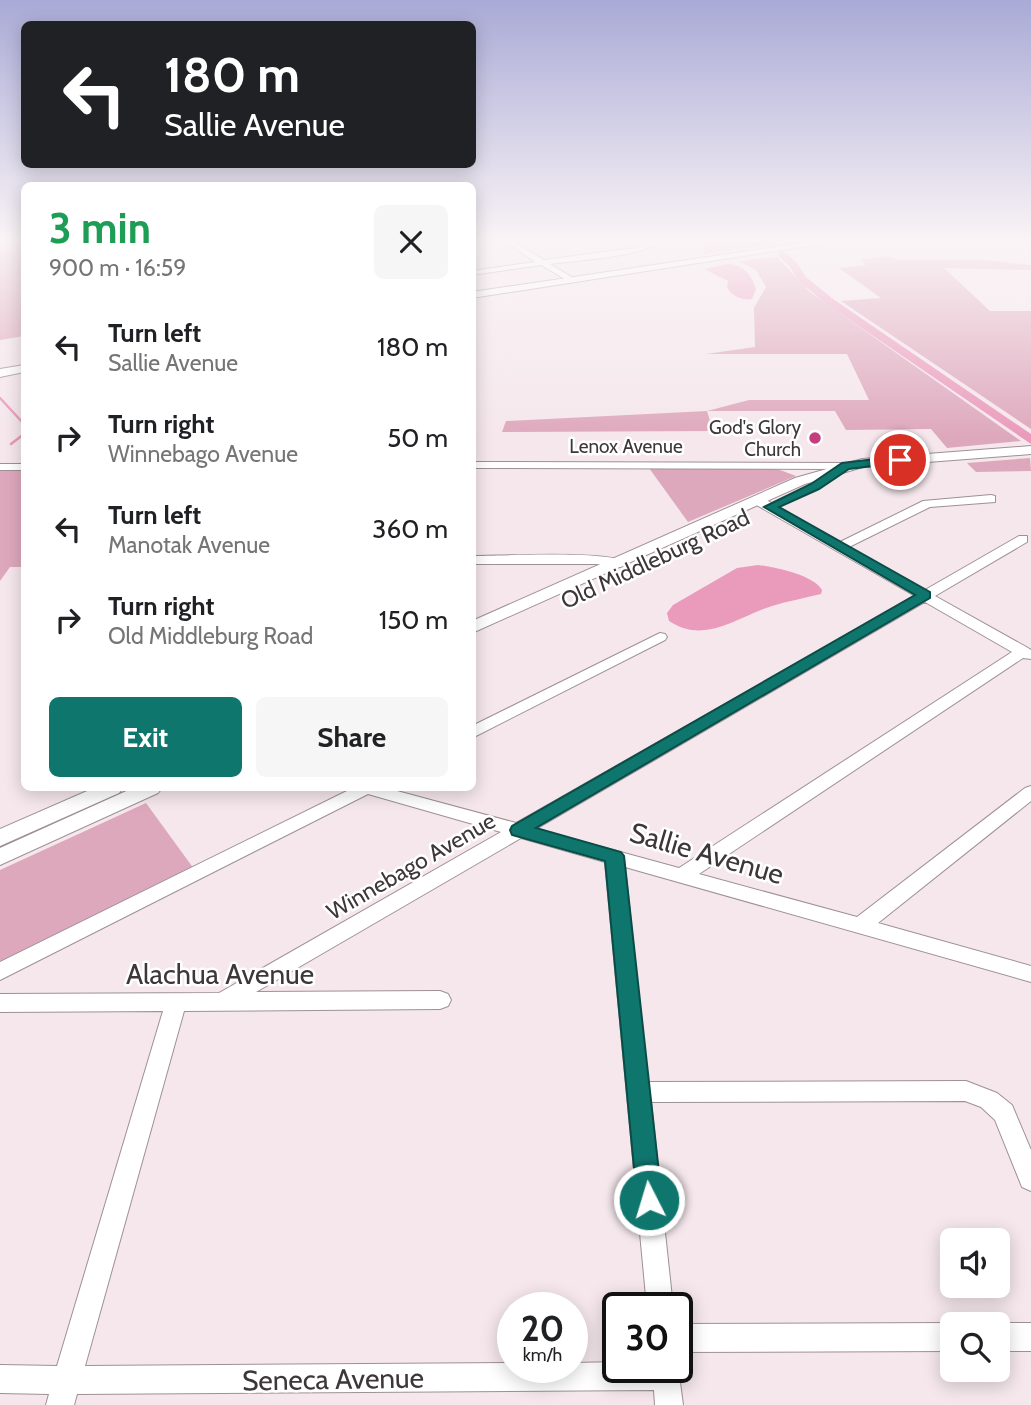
<!DOCTYPE html>
<html lang="en">
<head>
<meta charset="utf-8">
<style>
	:root { --surface:#fff; --page:#f6f6f6; --text:#202124; --muted:#757577; --accent:#0f766e }
	body { margin:0; font-family:Cabin,sans-serif; background:var(--page); color:var(--text); height:100vh; display:flex; flex-direction:column; font-size:26px; white-space:nowrap }
	* { box-sizing:border-box; margin:0 }
	p { font-size:23px; color:var(--muted) }
	.icon { flex:none; width:38px; height:38px; fill:none; stroke:currentColor; stroke-width:2; stroke-linecap:round; stroke-linejoin:round }
	.map { position:relative; flex:1; overflow:hidden }
	.drawer { position:absolute; left:21px; top:182px; width:455px; height:609px; display:flex; flex-direction:column; background:var(--surface); border-radius:10px; box-shadow:0 4px 18px #0003 }
	.drawer>* { flex:none }
	.top-card { position:absolute; left:21px; top:21px; width:455px; height:147px; border-radius:10px; box-shadow:0 4px 18px #0003; background:#202124; color:#fff; overflow:hidden }
	.tools { position:absolute; left:940px; top:1228px; display:grid; gap:14px }
	.tools a { display:grid; place-items:center; width:70px; height:70px; border-radius:10px; background:var(--surface); box-shadow:0 4px 18px #0003; font-size:35px }
	.speed { position:absolute; left:497px; top:1292px; display:flex; gap:14px; font-size:35px; font-weight:700; text-align:center }
	.speed>* { display:grid; place-content:center; width:91px; height:91px; border-radius:50%; background:var(--surface); box-shadow:0 4px 18px #0003; line-height:1 }
	.speed small { font-size:18px; font-weight:400 }
	.speed .limit { border:4px solid #111; border-radius:10px; background:#fff; color:#111 }
	.pin { position:absolute; display:grid; place-items:center; width:60px; height:60px; color:#fff; margin:-30px; border:4px solid #fff; border-radius:50%; box-shadow:0 2px 7px #0007 }
	.me { position:absolute; width:77px; margin:-38px; rotate:355deg; stroke-linejoin:round; filter:drop-shadow(0 0 5px #0008) }
	.turn { display:flex; align-items:center; gap:24px; height:147px; padding:0 28px; font-size:32px }
	.turn .icon { width:91px; height:91px; stroke-width:2.5 }
	.turn b { display:block; font-size:49px; line-height:60px }
	.round { display:grid; place-items:center; flex:none; width:74px; height:74px; border-radius:10px; background:var(--page) }
	.summary { display:flex; align-items:center; justify-content:space-between; height:119px; padding:0 28px }
	h1 { font-size:42px; font-weight:800; line-height:52px; color:#1e9e55 }
	.button { display:flex; gap:14px; margin-top:auto; padding:14px 28px }
	.button a { flex:1; height:80px; border-radius:10px; background:var(--accent); color:#fff; font-size:28px; font-weight:800; line-height:80px; text-align:center }
	.button a+a { background:var(--page); color:var(--text) }
	ul { padding:0; list-style:none }
	li { display:flex; align-items:center; gap:21px; height:91px; padding:0 28px }
	li div { flex:1 }
	li b { display:block; font-size:26px }
	li em { font-style:normal }
	.map>svg:first-child { display:block }
	.green { fill:#dea8bc }
	.water { fill:#ea9aba }
	.lines { fill:none; stroke-linecap:round; stroke-linejoin:round }
	.stream { stroke:#ea9aba; stroke-width:2.5 }
	.river { fill:#ea9aba; fill-rule:evenodd }
	.minor-casing { stroke:#9e9195; stroke-width:2 }
	.major-casing { stroke:#9e9195; stroke-width:2 }
	.minor { fill:#fff; fill-rule:evenodd }
	.major { fill:#fff; fill-rule:evenodd }
	.route { fill:#0f766e; stroke:#0a4d48; stroke-width:2 }
	.poi-dot { fill:#c43e7f; stroke:#fff; stroke-width:2.5 }
	.labels { text-anchor:middle; dominant-baseline:central; stroke-width:5; stroke-linejoin:round; paint-order:stroke }
	.far-poi-label { font-size:19px; fill:#3d3739; stroke:#fff; text-anchor:end }
	.far-street-label { font-size:19px; fill:#3d3739; stroke:#fff }
	.street-label { font-size:23px; fill:#3d3739; stroke:#fff }
	.near-street-label { font-size:28px; fill:#3d3739; stroke:#fff }
</style>
</head>
<body>
<div class="map">
<svg width="1031" height="1405" viewBox="0 0 1031 1405">
	<rect width="100%" height="100%" fill="#f5e7ec"/>
	<path class="green" d="M0,240H24V336L0,340Z
		M702,240H794L704,254Z
		M888,256L898,260H985L1031,265V270L944,268L990,311H1031V429L841,301L881,298L839,268L866,265L861,260Z
		M777,257L810,292L1021,441L947,448L931,429L846,430L835,411H707L713,431L502,432L506,421L707,411L749,400H869L847,354H706L755,347L754,308L766,287L756,270L738,261Z
		M1030,458L1031,471L976,472L967,463Z
		M747,466L780,470L796,476L688,522L649,468Z
		M0,469H24V567H10L0,581Z
		M146,803L194,869L0,966V870Z"/>
	<path class="water" d="M728,264C744,265 751,274 756,289L752,299C743,301 731,296 727,287L728,281L704,269Z
		M758,565C774,567 814,575 822,590L821,594C805,598 788,601 772,606C737,617 705,645 669,621L667,613L673,605L737,568Z"/>
	<g class="lines">
		<path class="stream" d="M0,398L24,424
			M11,444L24,434"/>
		<path class="river" d="M761,240H770L771,244L764,246Z
			M778,251H784L796,262L806,277L833,299L1031,434V444L825,303L799,281L789,266L778,255Z"/>
		<defs>
			<path id="minor" d="M503,240H511L544,260L634,248L654,240H662C644,257 577,260 550,264L573,278L570,282L541,265L472,275V271L535,262Z
				M472,462L847,463L853,466L847,469L472,468Z
				M0,464H24V470H0Z
				M991,495L995,496V502L930,507L849,547L925,590L1019,536H1027V542L935,596L1028,648L1031,650V659L1023,658L699,874L857,917L1025,788L1031,786V801L878,923L1031,966V982L625,867L648,1082L966,1081L997,1093L1012,1105L1031,1150V1191L1022,1187L995,1120L981,1107L965,1101L651,1102L673,1307H647L605,862L521,838L256,992L440,991L448,994L451,1000L448,1006L440,1009L184,1011L85,1366L513,1363V1367H572V1363L618,1362V1367H677V1360L683,1405H655L654,1390L77,1394L74,1405H46L49,1394L0,1393V1365L57,1366L163,1011L0,1012V994L219,993L501,832L368,794L0,980V962L353,788H386L516,823L915,596L753,503V497H761L840,542L923,501ZM925,602L1012,652L679,868L536,829Z
				M472,556C499,556 612,550 628,563L621,567L597,564H472Z
				M660,633L665,634L667,637L665,640L472,738V726Z
				M952,1323L956,1325H952V1351L677,1352V1324Z
				M998,1323H1031V1351H998V1325H994Z"/>
			<path id="major" d="M822,240H846L472,298V292Z
				M24,365V372L0,377V369Z
				M1031,446V454L863,467L805,484L472,633V621L795,478L862,459Z
				M94,788H123L119,793L0,846V829Z
				M133,788H162L158,793L0,865V848Z"/>
		</defs>
		<use href="#minor" class="minor-casing"/>
		<use href="#major" class="major-casing"/>
		<use href="#minor" class="minor"/>
		<use href="#major" class="major"/>
	</g>
	<linearGradient id="sky" x2="0" y2="1"><stop stop-color="#a9aad6"/><stop offset="0.55" stop-color="#faf4f6"/><stop offset="1" stop-color="#faf4f6" stop-opacity="0"/></linearGradient>
	<rect width="1031" height="437" fill="url(#sky)"/>
	<path class="route" d="M900,456L904,457V462L849,469L819,489L779,507L930,592V598L536,828L621,852L624,856L662,1200L658,1209L649,1212L640,1209L637,1200L605,861L512,835L510,830L512,826L915,595L764,507L811,484L842,463Z"/>
	<circle class="poi-dot" cx="815" cy="438" r="7"/>
	<g class="labels">
		<g class="far-poi-label">
			<text x="801" y="427">God's Glory<tspan x="801" dy="22">Church</tspan></text>
		</g>
		<g class="far-street-label">
			<text x="626" y="446">Lenox Avenue</text>
		</g>
		<g class="street-label">
			<text transform="translate(655 559) rotate(-25)">Old Middleburg Road</text>
			<text transform="translate(411 866) rotate(-30)">Winnebago Avenue</text>
		</g>
		<g class="near-street-label">
			<text transform="translate(707 853) rotate(16)">Sallie Avenue</text>
			<text x="220" y="974">Alachua Avenue</text>
			<text transform="translate(333 1379) rotate(-1)">Seneca Avenue</text>
		</g>
	</g>
</svg>
<div class="tools">
<a><svg class="icon" aria-label="sound" viewBox="0 0 24 24"><path d="M4 9h4l5-4v14l-5-4H4zM17 9q2 3 0 6"/></svg></a>
<a><svg class="icon" aria-label="search" viewBox="0 0 24 24"><circle cx="10" cy="10" r="6"/><path d="M15 15l6 6"/></svg></a>
</div>
<div class="speed"><div>20<small>km/h</small></div><div class="limit">30</div></div>
<div class="pin" style="left:900px;top:460px;background:#d93025"><svg class="icon" aria-label="arrive" viewBox="0 0 24 24"><path d="M6 21V4h12l-3 4 3 4H6"/></svg></div>
<svg class="me" style="left:649px;top:1200px" viewBox="-20 -20 40 40"><circle r="17" fill="#0f766e" stroke="#fff" stroke-width="3"/><path d="M0-11L8 9 0 5-8 9z" fill="#fff"/></svg>
<div class="top-card">
<div class="turn"><svg class="icon" aria-label="left" viewBox="0 0 24 24"><path d="M17 20v-9H6M10 6l-5 5 5 5"/></svg><div><b>180 m</b>Sallie Avenue</div></div>
</div>
<section class="drawer">
<div class="summary"><div><h1>3 min</h1><p>900 m · 16:59</p></div><a class="round"><svg class="icon" aria-label="close" viewBox="0 0 24 24"><path d="M6 6l12 12M18 6L6 18"/></svg></a></div>
<ul>
<li><svg class="icon" aria-label="left" viewBox="0 0 24 24"><path d="M17 20v-9H6M10 6l-5 5 5 5"/></svg><div><b>Turn left</b><p>Sallie Avenue</p></div><em>180 m</em></li>
<li><svg class="icon" aria-label="right" viewBox="0 0 24 24"><path d="M7 20v-9h11M14 6l5 5-5 5"/></svg><div><b>Turn right</b><p>Winnebago Avenue</p></div><em>50 m</em></li>
<li><svg class="icon" aria-label="left" viewBox="0 0 24 24"><path d="M17 20v-9H6M10 6l-5 5 5 5"/></svg><div><b>Turn left</b><p>Manotak Avenue</p></div><em>360 m</em></li>
<li><svg class="icon" aria-label="right" viewBox="0 0 24 24"><path d="M7 20v-9h11M14 6l5 5-5 5"/></svg><div><b>Turn right</b><p>Old Middleburg Road</p></div><em>150 m</em></li>
</ul>
<div class="button"><a>Exit</a><a>Share</a></div>
</section>
</div>
</body>
</html>
